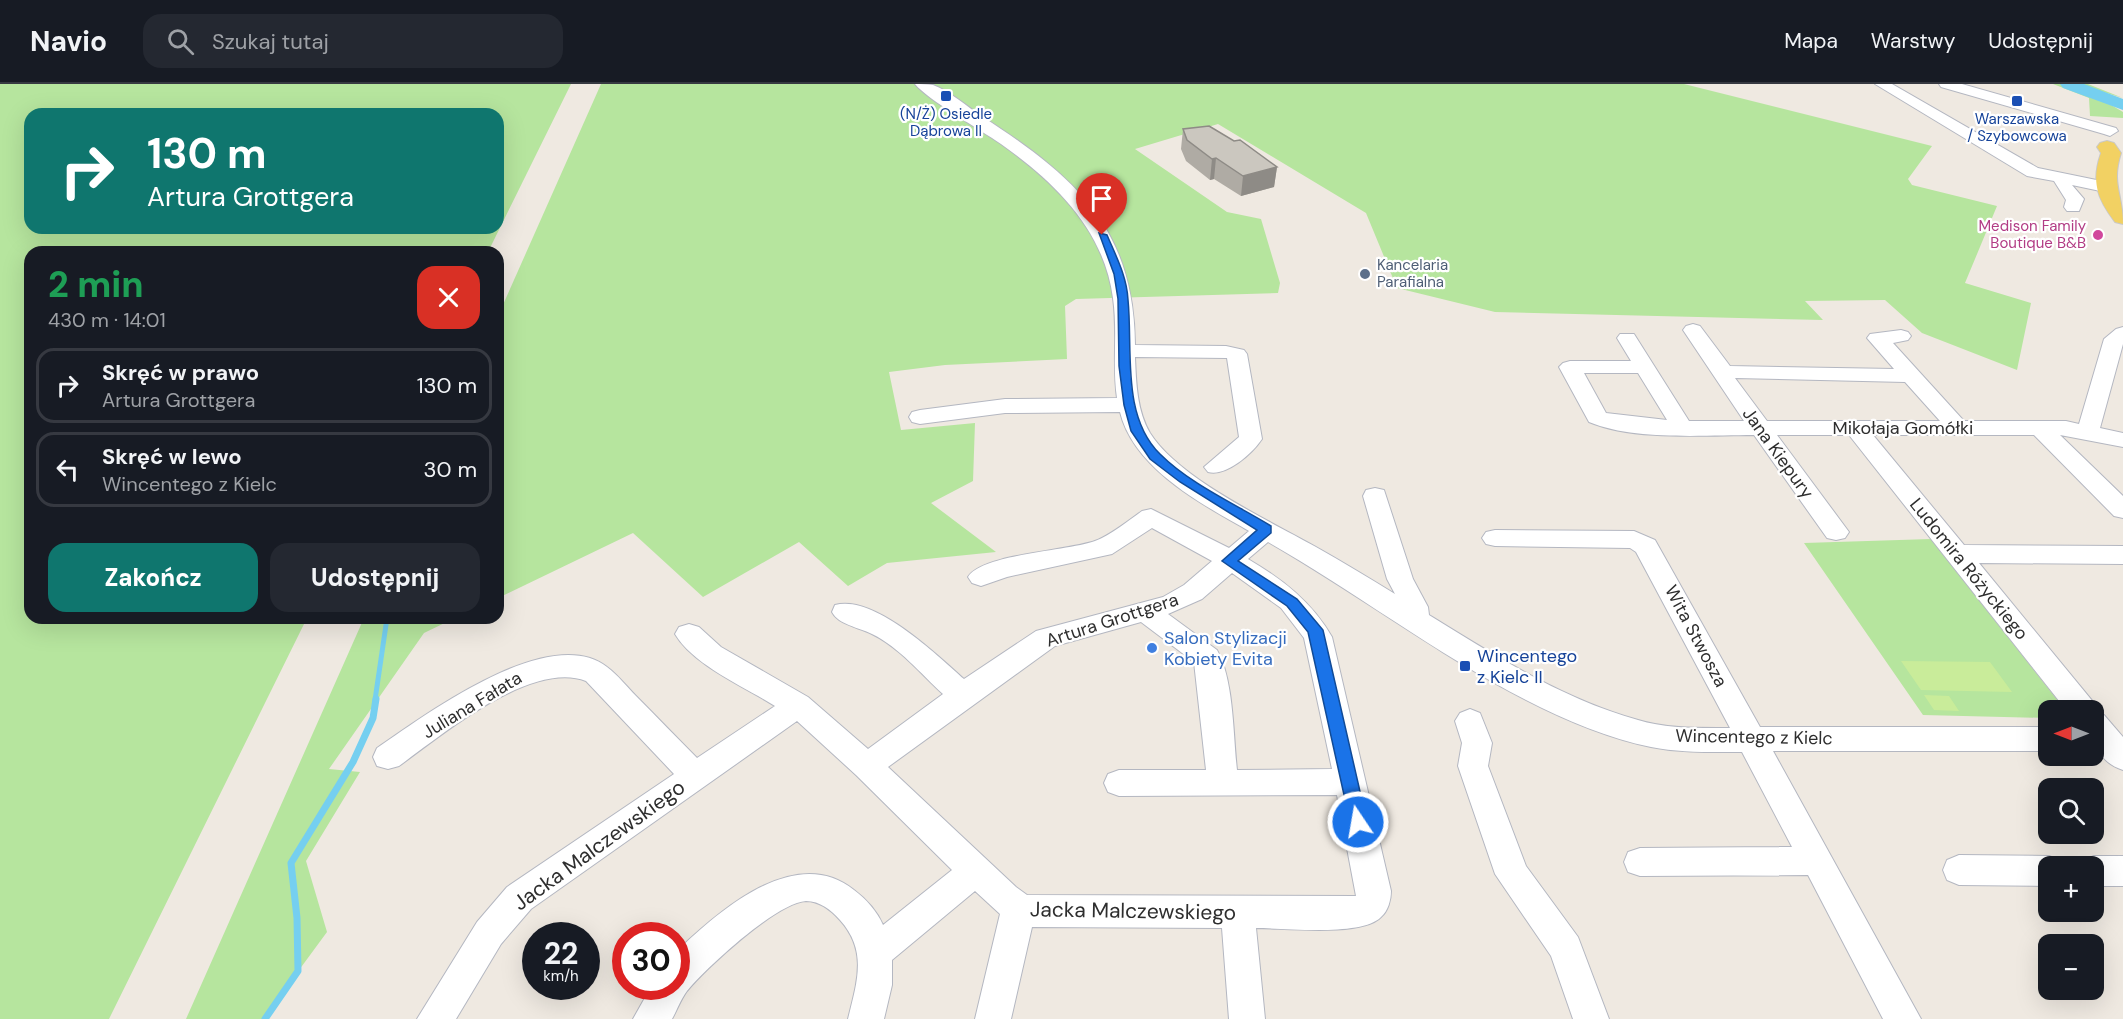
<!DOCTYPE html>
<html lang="pl">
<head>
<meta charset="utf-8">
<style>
	:root { --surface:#171b24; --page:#242831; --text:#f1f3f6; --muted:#9ea1a6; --line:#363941; --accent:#0f766e }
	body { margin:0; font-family:"DM Sans",sans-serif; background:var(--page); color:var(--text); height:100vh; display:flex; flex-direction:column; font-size:22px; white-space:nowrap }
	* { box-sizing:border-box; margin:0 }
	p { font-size:20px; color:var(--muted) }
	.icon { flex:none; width:33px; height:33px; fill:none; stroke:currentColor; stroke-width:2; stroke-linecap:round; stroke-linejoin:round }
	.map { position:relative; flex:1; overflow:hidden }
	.panel { position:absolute; left:24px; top:162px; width:480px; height:378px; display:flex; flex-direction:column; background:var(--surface); border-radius:18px; box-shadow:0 6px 24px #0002 }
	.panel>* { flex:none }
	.top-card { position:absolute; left:24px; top:24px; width:480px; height:126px; border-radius:18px; box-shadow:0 6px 24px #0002; background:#0f766e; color:#fff; overflow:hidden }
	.needle { width:39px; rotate:270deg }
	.controls { position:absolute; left:2038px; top:616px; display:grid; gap:12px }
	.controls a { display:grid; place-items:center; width:66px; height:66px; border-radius:12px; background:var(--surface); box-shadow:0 6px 24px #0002; font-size:30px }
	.speed { position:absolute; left:522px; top:838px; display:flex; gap:12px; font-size:30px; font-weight:700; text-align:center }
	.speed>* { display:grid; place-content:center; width:78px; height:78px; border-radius:50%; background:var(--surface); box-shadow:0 6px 24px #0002; line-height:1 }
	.speed small { font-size:15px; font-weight:400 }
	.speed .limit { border:9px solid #d22; background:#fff; color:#111 }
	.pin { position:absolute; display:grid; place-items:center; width:51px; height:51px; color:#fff; margin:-62px -26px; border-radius:50% 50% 50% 0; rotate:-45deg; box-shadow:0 0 6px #0007 }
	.pin .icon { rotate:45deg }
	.me { position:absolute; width:66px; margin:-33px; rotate:348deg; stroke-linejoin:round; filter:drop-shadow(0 0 4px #0008) }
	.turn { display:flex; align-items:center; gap:21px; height:126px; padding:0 24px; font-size:27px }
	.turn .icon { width:78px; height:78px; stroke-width:2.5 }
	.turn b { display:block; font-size:42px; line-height:51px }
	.round { display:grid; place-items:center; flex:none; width:63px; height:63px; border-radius:18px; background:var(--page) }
	.overview { display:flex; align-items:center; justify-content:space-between; height:102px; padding:0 24px }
	h1 { font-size:36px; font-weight:800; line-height:45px; color:#1e9e55 }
	.primary-button { display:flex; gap:12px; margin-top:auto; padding:12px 24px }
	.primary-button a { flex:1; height:69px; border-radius:18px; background:var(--accent); color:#fff; font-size:24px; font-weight:800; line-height:69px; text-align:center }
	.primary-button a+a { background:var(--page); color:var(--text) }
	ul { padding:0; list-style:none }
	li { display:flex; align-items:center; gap:18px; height:75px; margin:0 12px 9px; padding:0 12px; border:3px solid var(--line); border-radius:18px }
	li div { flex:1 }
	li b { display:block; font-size:22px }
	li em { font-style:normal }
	header { display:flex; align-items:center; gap:36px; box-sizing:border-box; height:84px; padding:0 30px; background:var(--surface); border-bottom:2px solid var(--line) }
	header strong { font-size:28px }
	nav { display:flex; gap:33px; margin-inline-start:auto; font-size:21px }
	.search { width:420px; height:54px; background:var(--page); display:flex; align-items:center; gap:15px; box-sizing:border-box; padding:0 21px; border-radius:18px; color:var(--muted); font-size:22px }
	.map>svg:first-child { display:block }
	.green { fill:#b6e59e; fill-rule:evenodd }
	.pitch { fill:#c9ec9a }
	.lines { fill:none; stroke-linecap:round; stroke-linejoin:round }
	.stream-far1 { stroke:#75cff0; stroke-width:5 }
	.stream { stroke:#75cff0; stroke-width:7 }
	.river { fill:#75cff0; fill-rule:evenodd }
	.minor-casing { stroke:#b4b7c1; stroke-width:2 }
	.major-casing { stroke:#c9c9c9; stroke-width:2 }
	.minor { fill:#fff; fill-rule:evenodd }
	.major { fill:#f2d163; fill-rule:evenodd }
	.wall { fill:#afaba4 }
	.shaded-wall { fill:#8e8b86 }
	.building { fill:#cbc7bf; stroke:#8e8b86; stroke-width:1.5 }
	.route { fill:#1a73e8; stroke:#114b97; stroke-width:1.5 }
	.transit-dot { fill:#1a4fb4; stroke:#fff; stroke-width:2 }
	.hotel-dot { fill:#d1479c; stroke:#fff; stroke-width:2 }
	.service-dot { fill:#5c6f8a; stroke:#fff; stroke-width:2 }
	.shop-dot { fill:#3f7fe0; stroke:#fff; stroke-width:2 }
	.labels { text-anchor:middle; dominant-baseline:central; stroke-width:4.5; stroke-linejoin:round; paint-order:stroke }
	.far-transit-label { font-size:15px; fill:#164399; stroke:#fff }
	.far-hotel-label { font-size:15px; fill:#b23c85; stroke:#fff; text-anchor:end }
	.far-service-label { font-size:15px; fill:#4e5e75; stroke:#fff; text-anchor:start }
	.street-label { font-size:18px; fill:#2e2e2e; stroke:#fff }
	.shop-label { font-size:18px; fill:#366cbe; stroke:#fff; text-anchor:start }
	.transit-label { font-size:18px; fill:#164399; stroke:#fff; text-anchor:start }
	.near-street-label { font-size:21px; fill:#2e2e2e; stroke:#fff }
</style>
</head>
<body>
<header>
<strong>Navio</strong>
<div class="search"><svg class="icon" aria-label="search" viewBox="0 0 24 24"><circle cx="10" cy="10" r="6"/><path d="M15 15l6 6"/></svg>Szukaj tutaj</div>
<nav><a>Mapa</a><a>Warstwy</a><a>Udostępnij</a></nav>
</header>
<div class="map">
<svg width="2123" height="935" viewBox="0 0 2123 935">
	<rect width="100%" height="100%" fill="#efe9e1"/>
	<path class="green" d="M0,0H571L488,168H30V534H307L109,935H0ZM30,30H498V144H30Z
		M601,0H1684L1932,62L1908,95L1912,101L1997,122L1965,199L2031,219L2017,286L1922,249L1885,216L1805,217L1823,236L1495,228L1397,204L1366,129L1218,40L1135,65L1227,128L1261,135L1280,199L1278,209L1076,215L1065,222L1067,275L945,281L889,288L901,346L975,339L973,397L931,419L996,468L887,479L848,502L799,458L703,513L633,449L498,514V232Z
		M2053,0H2088L2123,14L2103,8L2091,9L2123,28V34L2090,32L2089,14Z
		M1931,455L2066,627H2049V634L1923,631L1804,459Z
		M364,534H455L424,549L329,685L360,688L306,777L327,848L263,935H186Z"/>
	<path class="pitch" d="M1901,577L1990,578L2012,608L1921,606Z
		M1924,611L1949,612L1959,627L1934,626Z"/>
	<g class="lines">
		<path class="stream-far1" d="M375,616L387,534"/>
		<path class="stream" d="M265,935L298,887L297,834L291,779L353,678L373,634L376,615"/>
		<path class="river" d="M2060,0H2084L2123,15V26L2063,4Z"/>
		<defs>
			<path id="minor" d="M915,0C920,0 928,0 933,1C950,7 967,23 983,33C1075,93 1134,144 1135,261L1226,262L1244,266L1247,270L1262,355C1252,370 1226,393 1208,388L1204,383L1239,353L1227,274L1135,273C1136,299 1137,327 1150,349C1179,395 1268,436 1316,463C1343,478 1369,494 1395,510L1387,495L1363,412L1366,406L1375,404L1384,406L1413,495L1428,523L1429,531C1495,572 1563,615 1638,636C1667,645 1699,644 1730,644L1636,468L1630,464L1495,462L1486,460L1482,454L1486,448L1495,446L1634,447L1655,456L1760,643H2049V667H1773L1921,935H1883L1808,791L1640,792L1628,788L1624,778L1628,768L1640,764L1792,763L1742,668C1712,668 1681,669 1651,663C1520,636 1385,524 1268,458L1248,475C1282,495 1312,518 1332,553L1391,807C1391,816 1388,827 1381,833C1362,853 1284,844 1256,844L1265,935H1229L1222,844L1032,843L1011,935H975L1000,830L975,807L892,876V901L884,935H848C857,898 868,867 840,836C831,826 820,817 806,817C776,819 706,884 687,907C681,915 677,926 672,935H633L651,903H676L677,867C720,826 796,759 854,806C866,815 877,827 883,841L952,786L856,691L797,637L531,825L501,860L456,935H417L477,838L507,803L674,690L586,597C531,576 442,651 399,682L388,685L377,682L373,673L377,664C425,631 550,538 607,583C618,591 627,603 636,612C657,633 677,654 697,674L775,622C745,603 693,581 675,550L679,543L689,540L699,543L721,563L808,613L868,665L943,610C921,590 899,563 872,550C858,543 839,541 832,528L835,521C874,510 937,571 964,595L1036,547L1163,513L1184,501L1212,477L1152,444L1112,470L1007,493L981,502L972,499L968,493C982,470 1068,467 1095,457C1111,451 1128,437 1142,427L1151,425L1229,464L1249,447C1202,420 1134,385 1120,328L1005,329L920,340L912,338L909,333L912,328L920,326L1005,315L1117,314C1112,281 1118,248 1113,214C1104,146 1055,98 1001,60C981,46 928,16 915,0ZM1232,489L1281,524L1304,554L1332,685L1237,686C1233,651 1234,596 1217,566L1168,530L1202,515ZM1141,538L1194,578L1206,686H1119L1108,690L1104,699L1108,708L1119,712L1337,711L1356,812L1027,811L1016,803L888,683L1055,562Z
				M1875,0H1892L2038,84L2111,99L2113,103L2105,108L2072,101L2084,115L2079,127H2067L2064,123L2066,116L2054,97L2027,92Z
				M1939,0H1962L2116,44L2118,47L2110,52L2104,50L1941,3Z
				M1693,240L1700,242L1730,282L1894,285L1867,254L1870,250L1901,246L1908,248L1911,252L1908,256L1893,259L1964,337H2066L2079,340L2104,255L2116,245L2123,243V260L2100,344L2123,349V363L2060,351L2123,412V434L2114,432L2034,351H1873L1964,461L2123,462V480L1979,479L2094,619L2098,629L2104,631L2123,653V686C2093,676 2094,653 2094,627H2067L1849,351H1777L1849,448L1845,454L1836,456L1827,454L1754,351C1704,351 1635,357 1589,338L1559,283L1563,279L1570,277H1631L1617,254L1620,250H1634L1689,337H1744L1683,246L1686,242ZM1584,289H1638L1667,336L1606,329ZM1735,294L1905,298L1940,337H1767Z
				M1470,625L1480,629L1492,659L1488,682L1526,782L1578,853L1609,935H1573L1551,872L1495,790L1458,682L1462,659L1455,637L1460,629Z
				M1959,771L2049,772L2061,777L2064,783H2049V802L1959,801L1947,796L1943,786L1947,776Z
				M2094,772H2123V802H2094V783H2079L2082,777Z"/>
			<path id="major" d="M2107,57L2114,59L2121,69C2111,100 2123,110 2123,140L2115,138C2097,114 2091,98 2101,69L2097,63L2100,59Z"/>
		</defs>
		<use href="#minor" class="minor-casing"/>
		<use href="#major" class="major-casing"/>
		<use href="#minor" class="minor"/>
		<use href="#major" class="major"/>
	</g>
	<path class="wall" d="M1183,45L1277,83L1274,103L1241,112L1214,95L1210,96L1186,77L1181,65Z"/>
	<path class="shaded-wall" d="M1216,74L1214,95L1210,96L1212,75Z
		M1277,83L1274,103L1241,112L1243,92Z"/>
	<path class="building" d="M1209,42L1234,57L1240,56L1277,83L1243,92L1216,74L1212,75L1187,56L1183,45Z"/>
	<path class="route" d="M1099,149L1107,151C1116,172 1127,193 1128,216C1133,265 1121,332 1160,370C1190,400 1235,420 1271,442V449L1238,477L1297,515L1323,546L1367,738L1364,743L1358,745L1352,743L1350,738L1308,548L1287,522L1222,477L1257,446L1180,398L1150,375L1131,347L1124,321L1119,282L1118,215L1114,190Z"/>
	<g class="transit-dot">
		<rect x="940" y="6" width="12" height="12" rx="3"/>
		<rect x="2011" y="11" width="12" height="12" rx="3"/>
		<rect x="1459" y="576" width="12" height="12" rx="3"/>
	</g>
	<circle class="hotel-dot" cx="2098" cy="151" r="6"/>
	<circle class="service-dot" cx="1365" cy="190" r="6"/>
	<circle class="shop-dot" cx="1152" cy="564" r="6"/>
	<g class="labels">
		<g class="far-transit-label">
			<text x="946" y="30">(N/Ż) Osiedle<tspan x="946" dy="17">Dąbrowa II</tspan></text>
			<text x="2017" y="35">Warszawska<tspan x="2017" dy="17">/ Szybowcowa</tspan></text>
		</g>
		<g class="far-hotel-label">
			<text x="2086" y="142">Medison Family<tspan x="2086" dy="17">Boutique B&amp;B</tspan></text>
		</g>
		<g class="far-service-label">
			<text x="1377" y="181">Kancelaria<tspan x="1377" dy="17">Parafialna</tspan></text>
		</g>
		<g class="street-label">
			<text x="1903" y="344">Mikołaja Gomółki</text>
			<text transform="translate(1778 369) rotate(54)">Jana Kiepury</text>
			<text transform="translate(1969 485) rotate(51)">Ludomira Różyckiego</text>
			<text transform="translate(1112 536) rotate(-18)">Artura Grottgera</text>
			<text transform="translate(1696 552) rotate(62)">Wita Stwosza</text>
			<text transform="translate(472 621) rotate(-31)">Juliana Fałata</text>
			<text transform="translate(1754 653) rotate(1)">Wincentego z Kielc</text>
		</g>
		<g class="shop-label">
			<text x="1164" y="554">Salon Stylizacji<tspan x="1164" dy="21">Kobiety Evita</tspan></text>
		</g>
		<g class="transit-label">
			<text x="1477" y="572">Wincentego<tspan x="1477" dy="21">z Kielc II</tspan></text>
		</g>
		<g class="near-street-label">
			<text transform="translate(599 761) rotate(-36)">Jacka Malczewskiego</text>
			<text transform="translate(1133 827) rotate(1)">Jacka Malczewskiego</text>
		</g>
	</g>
</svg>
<div class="controls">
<a><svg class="needle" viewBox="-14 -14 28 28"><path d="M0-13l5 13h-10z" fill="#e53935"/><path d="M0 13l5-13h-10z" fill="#9ea1a6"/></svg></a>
<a><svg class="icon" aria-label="search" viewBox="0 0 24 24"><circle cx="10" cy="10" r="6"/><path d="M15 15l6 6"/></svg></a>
<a>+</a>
<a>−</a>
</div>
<div class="speed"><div>22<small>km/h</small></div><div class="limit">30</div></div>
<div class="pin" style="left:1102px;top:151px;background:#d93025"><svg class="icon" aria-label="arrive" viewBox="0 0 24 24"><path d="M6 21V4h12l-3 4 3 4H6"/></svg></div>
<svg class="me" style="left:1358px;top:738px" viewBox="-20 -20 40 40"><circle r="17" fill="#1a73e8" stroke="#fff" stroke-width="3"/><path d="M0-11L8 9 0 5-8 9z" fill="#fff"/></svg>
<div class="top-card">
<div class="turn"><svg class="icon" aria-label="right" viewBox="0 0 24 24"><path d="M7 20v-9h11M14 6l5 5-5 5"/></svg><div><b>130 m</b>Artura Grottgera</div></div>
</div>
<section class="panel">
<div class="overview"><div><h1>2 min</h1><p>430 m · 14:01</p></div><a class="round" style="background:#d93025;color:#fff"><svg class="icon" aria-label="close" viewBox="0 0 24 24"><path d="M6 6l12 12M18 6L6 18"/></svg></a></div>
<ul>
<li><svg class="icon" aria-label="right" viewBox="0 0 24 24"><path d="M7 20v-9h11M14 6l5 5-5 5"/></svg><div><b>Skręć w prawo</b><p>Artura Grottgera</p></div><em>130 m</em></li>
<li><svg class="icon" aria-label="left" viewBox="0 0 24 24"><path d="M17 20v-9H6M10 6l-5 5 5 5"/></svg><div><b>Skręć w lewo</b><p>Wincentego z Kielc</p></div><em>30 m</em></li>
</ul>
<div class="primary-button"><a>Zakończ</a><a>Udostępnij</a></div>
</section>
</div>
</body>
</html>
